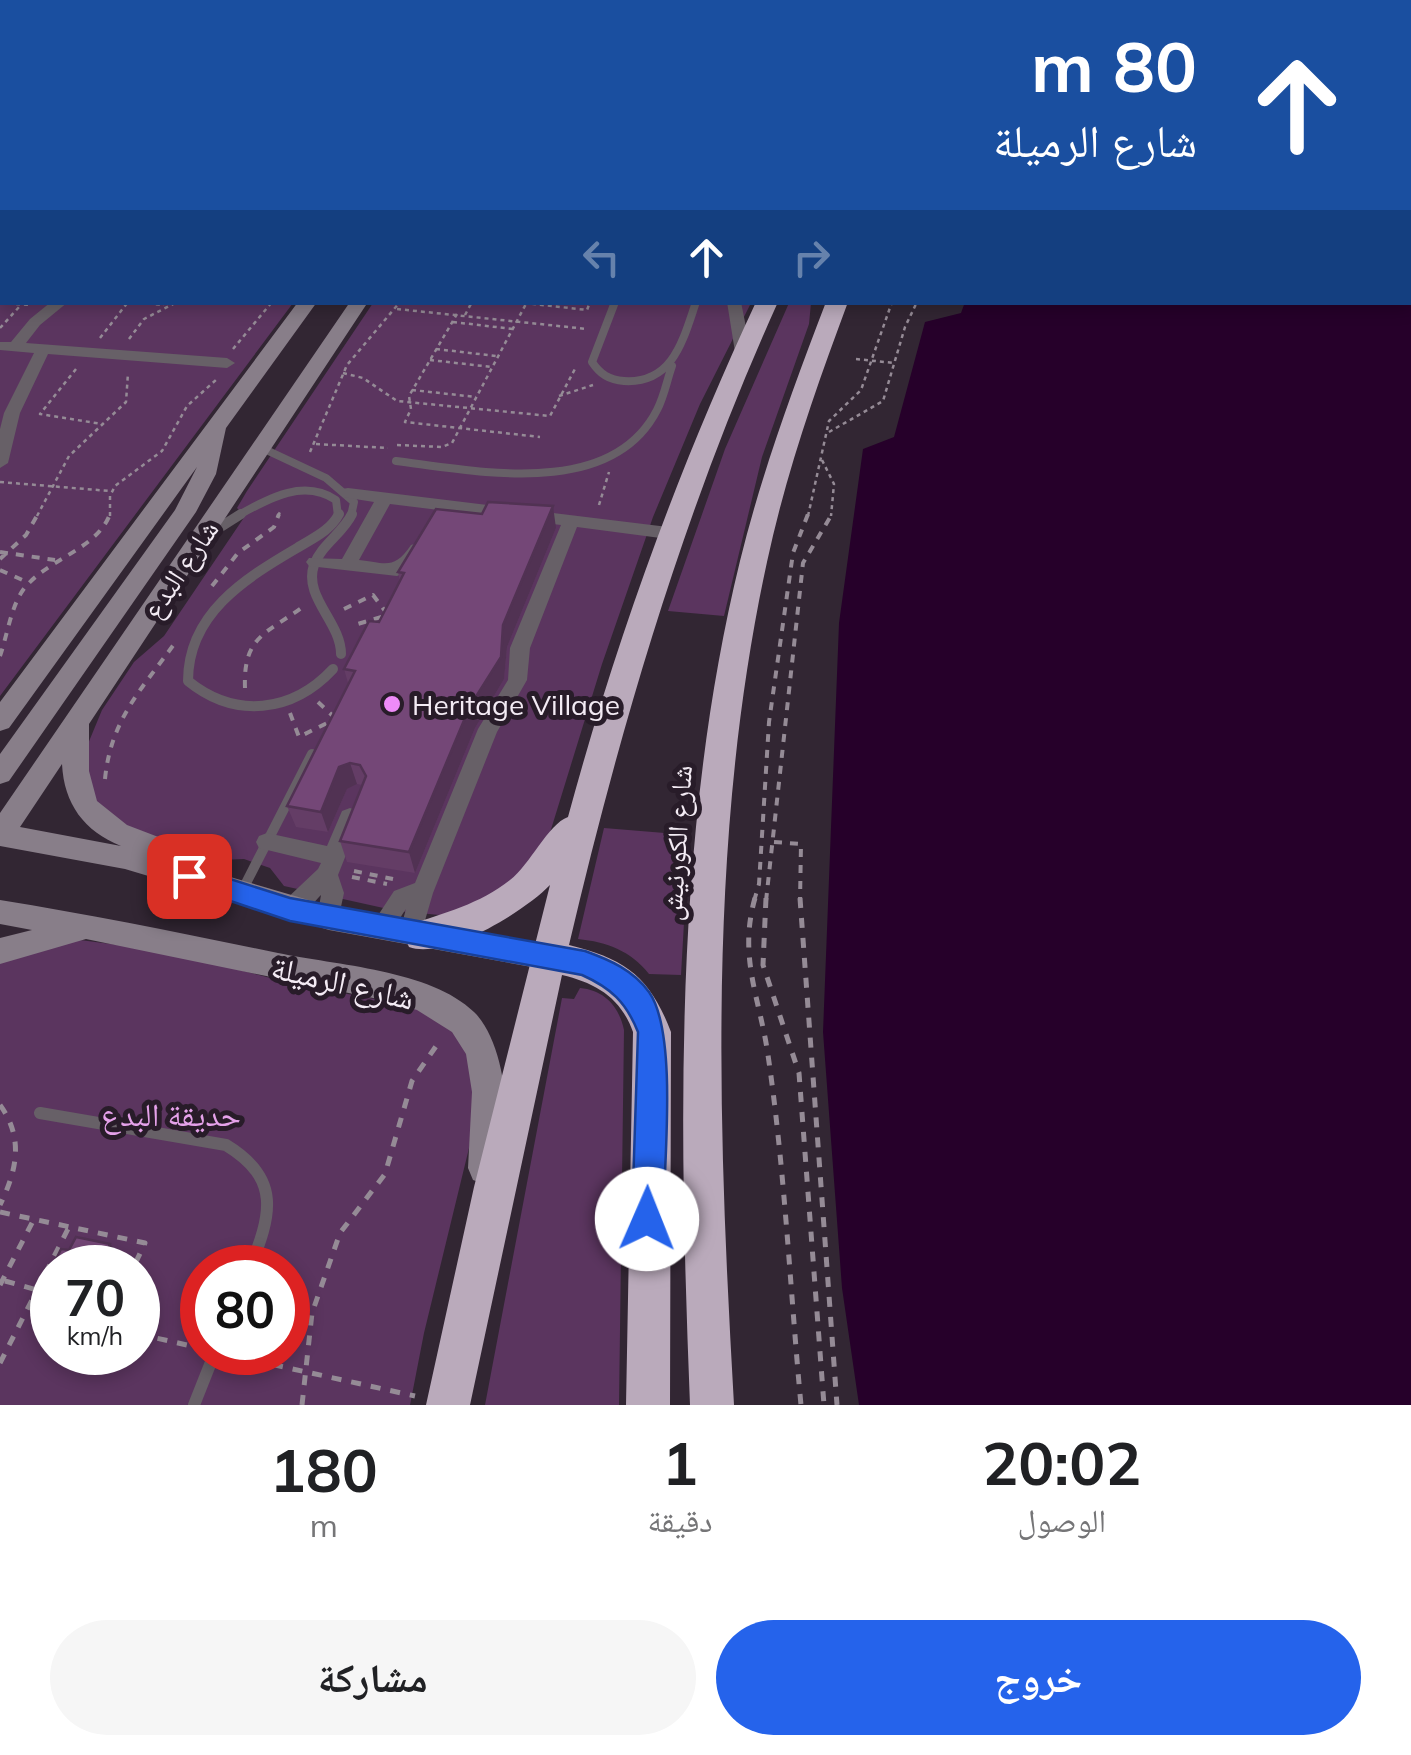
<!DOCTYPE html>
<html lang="ar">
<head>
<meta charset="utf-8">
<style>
	:root { --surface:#fff; --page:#f6f6f6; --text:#202124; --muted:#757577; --accent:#2563eb }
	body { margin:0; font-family:Mulish,"Noto Naskh Arabic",sans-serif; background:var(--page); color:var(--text); direction:rtl; height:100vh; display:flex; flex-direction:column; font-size:38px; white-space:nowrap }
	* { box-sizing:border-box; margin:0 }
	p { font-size:32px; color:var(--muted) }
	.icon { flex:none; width:55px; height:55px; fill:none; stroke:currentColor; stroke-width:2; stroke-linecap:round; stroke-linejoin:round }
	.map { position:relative; height:1405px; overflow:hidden; direction:ltr }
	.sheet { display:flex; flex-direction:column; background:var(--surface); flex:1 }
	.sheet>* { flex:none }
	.hud { position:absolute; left:0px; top:0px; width:1412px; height:305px; box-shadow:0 5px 15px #0003; direction:rtl; background:#1a4fa0; color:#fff; overflow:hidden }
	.speed { position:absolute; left:30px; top:1245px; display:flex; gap:20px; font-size:50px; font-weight:700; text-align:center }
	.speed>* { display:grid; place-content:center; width:130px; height:130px; border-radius:50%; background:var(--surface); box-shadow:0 5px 15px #0003; line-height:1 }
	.speed small { font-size:25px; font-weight:400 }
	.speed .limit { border:15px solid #d22; background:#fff; color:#111 }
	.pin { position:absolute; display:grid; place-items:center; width:85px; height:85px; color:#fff; margin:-42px; border-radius:20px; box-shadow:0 5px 15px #0006 }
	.me { position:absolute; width:110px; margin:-55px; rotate:1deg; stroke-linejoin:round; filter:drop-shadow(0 0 8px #0008) }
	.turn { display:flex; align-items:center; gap:35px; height:210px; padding:0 50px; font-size:45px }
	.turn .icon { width:130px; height:130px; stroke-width:2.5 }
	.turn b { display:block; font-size:70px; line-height:85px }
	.lanes { display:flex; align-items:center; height:95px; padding:0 50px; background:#0003; justify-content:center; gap:50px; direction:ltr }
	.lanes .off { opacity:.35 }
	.eta { display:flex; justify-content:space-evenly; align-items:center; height:170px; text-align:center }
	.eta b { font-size:60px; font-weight:700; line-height:70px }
	.cta { display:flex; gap:20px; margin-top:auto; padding:20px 50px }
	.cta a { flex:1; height:115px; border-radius:60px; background:var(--accent); color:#fff; font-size:40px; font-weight:700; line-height:115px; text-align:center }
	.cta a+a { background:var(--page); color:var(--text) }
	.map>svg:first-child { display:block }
	.green { fill:#5b355f; fill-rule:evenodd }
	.water { fill:#26002a }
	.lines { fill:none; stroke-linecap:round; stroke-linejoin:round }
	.path-far2 { stroke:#958b96; stroke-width:2.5; stroke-dasharray:4 4; stroke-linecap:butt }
	.path-far1 { stroke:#958b96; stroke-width:4; stroke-dasharray:8 8; stroke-linecap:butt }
	.path { stroke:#958b96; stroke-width:5; stroke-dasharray:10 10; stroke-linecap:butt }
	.lane-far2 { stroke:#676067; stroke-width:8 }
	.lane-far1 { stroke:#676067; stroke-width:10 }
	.lane { stroke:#676067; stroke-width:12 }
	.street { fill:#676067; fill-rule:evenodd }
	.secondary { fill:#887e89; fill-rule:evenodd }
	.primary { stroke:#a295a3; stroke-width:25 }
	.highway { fill:#baaabb; fill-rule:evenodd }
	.wall { fill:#643d66 }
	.shaded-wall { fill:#513253 }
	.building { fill:#744777; stroke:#513253; stroke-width:2.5 }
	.route { fill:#2563eb; stroke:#184099; stroke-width:2.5 }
	.poi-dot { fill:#ee8bf8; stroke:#281c29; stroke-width:4 }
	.labels { text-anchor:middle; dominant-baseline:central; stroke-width:10; stroke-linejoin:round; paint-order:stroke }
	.street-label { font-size:28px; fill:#f3ebf4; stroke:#281c29 }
	.poi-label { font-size:28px; fill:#f3ebf4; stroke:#281c29; text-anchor:start }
	.near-street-label { font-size:32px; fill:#f3ebf4; stroke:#281c29 }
	.near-park-label { font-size:32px; fill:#e5a2ea; stroke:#281c29 }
</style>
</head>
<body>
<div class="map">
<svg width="1411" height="1405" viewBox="0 0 1411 1405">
	<rect width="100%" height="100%" fill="#322633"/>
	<path class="green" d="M0,0H538L2,2V302L293,303L0,696Z
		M600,0H981L597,2Z
		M373,303H751L700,404L653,517L602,664L549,836L532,873L450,916L397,911L284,886L270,868L244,859L219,860L137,834L100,808L90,791L85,751L102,710L134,662L164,636L245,516L237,508L247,491Z
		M789,303H811L809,324L762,457L724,616L668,611L725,449Z
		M604,828L689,835L681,975L649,974C631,951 607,942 578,939Z
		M80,940L165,951L294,984L412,1006L447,1022L471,1050L479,1107L424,1333L410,1405H0V958ZM52,1268H138V1352H52ZM202,1268H288V1352H202Z
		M580,988C604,990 619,1006 624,1030L619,1405H485L562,998L574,999Z"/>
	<path class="water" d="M1119,0H1411V1405H859L842,1288L823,1032L839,623L863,449L894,437L925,322L961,313L965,302H1410V2H1116Z"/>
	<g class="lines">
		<path class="path-far2" d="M852,0L857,2
			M937,0L946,2
			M38,2L45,0
			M49,2L56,0
			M331,2L335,0
			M132,302L164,305
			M516,302L587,310L590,302
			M0,303L30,305
			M397,309L587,329
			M457,314L409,396L411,409L405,422L540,437
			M465,315L472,302
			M453,322L513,329
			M0,328L20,306
			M100,338L128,302
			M129,339L144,319L177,302
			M233,349L272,302
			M436,349L496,356
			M856,359L894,363
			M430,360L492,367
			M76,369L40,414L102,424
			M343,373L363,378L397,401L550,416L576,367
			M412,390L476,397
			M559,396L593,385
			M829,432L883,401L905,327L917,302
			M316,444L388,448
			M397,445L442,447L452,443L527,302
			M310,452L347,365L400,302
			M822,460L834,484L831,516
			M0,482L110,491
			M599,505L609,472
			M37,516L69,456L126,402L128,373
			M110,516V496L115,486L162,451L187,406L217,379
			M278,516L281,510
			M808,516L829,421L861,390L892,302"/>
		<path class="path-far1" d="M0,552L55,560
			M0,559L26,535L38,514
			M0,570L27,582
			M212,586L238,553L274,527L279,514
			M344,609L373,595L388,615L351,626
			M0,656C7,636 11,607 23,590C46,559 97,550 110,514
			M245,688C243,636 266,634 304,606
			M318,702L333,716
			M290,713L299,737L331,721
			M105,779C111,718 143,688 177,640
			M774,842L801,844L800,901
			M354,871L393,879
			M352,877L387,884
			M754,901L759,884L769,722L793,553L808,514
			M766,901L803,563L832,514"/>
		<path class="path" d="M755,898C738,957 760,999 768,1055C785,1171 790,1289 801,1405
			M766,898L763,965L799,1073L824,1405
			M800,898L837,1405
			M0,1105C24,1138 17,1170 0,1205
			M0,1212L145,1243L133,1268
			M5,1281L37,1290L52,1311
			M0,1285L34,1219
			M138,1334L196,1347
			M234,1356L415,1396
			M0,1363L69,1227
			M302,1405L312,1313L340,1233L385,1174L412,1081L441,1039"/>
		<path class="lane-far2" d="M615,302L592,362C600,374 609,380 624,381C673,384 683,340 696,302
			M262,448L326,478L354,502L351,516
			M396,461C476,471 611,500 657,410C664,397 667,380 672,366
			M237,516C268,499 303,478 336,500L338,516"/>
		<path class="lane-far1" d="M211,533L241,514
			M341,654C341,622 303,597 314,565C321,545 343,533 352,514
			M333,669C292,713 235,719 188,681C188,614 244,579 297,548C313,538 330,531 339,514
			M242,891L312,754"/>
		<path class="lane" d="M40,1113L226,1145C282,1179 271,1215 250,1268
			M194,1405L215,1352"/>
		<path class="street" d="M409,0H419V2H409Z
			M2,203V212L0,213V204Z
			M51,302H68L40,325L26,343L227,358L235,363L227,368L48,354L20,413L8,463L0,468V429L4,413L34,353L0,350V342H11L30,319Z
			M727,302H741L751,352L748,355H738L735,352Z
			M348,488L668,527L677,533L668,539L577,527L530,648L527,680L497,732L433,893L419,941L411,944L403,941L399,934L406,909C396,922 392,943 373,936L369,929L394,891L415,883L478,729L508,680L510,648L561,525L390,504L359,560C386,563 394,570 411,545L417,543L426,549L413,569L397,576L309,566L306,562L309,558L342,559L374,502L342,497V489Z
			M350,808L358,811L361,817L338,875L344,893L337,925L329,928L321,925L317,918L321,895C310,906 299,923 282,917L279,910L282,903L318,869L321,863L259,848L256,842L259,836L267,833L327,846L342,811Z"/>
		<path class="secondary" d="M298,302H317L226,428L216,474L196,512L9,781L0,784V754L175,510L197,467L9,728L0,731V702Z
			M350,302H368L89,724V771L97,801L127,825L208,856L227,876L329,906L548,944L558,948L563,957L558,966L548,970L329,930L125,869L0,846V813ZM62,764C64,804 84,831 121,846L20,827Z
			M0,900C93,915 186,934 278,953C335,965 431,970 474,1012C508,1045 514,1137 497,1180L485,1184L473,1180L468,1168L472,1092L466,1054L452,1032L417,1010L378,999L86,939L0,964V938L32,930L0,924Z"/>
		<path class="primary" d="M568,2L571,0"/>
		<path class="highway" d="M756,302H778C684,510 621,724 569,945C626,959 650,977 671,1032L670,1405H626L633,1032C621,998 596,983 562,975L470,1405H426L474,1187L550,885C524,912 445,960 409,947L404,936L409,925C444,913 480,904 510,880C530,865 548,824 568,817C616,640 678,469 756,302Z
			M826,302H848C816,388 786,473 767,562C707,838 718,1125 734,1405H690C679,1125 673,835 740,561C762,472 793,388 826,302Z"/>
	</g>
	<path class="wall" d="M556,528L507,647L504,679L475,728L415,873L347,862L340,841L362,785L357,784L347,789L328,832L296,827L287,806L348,683L344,669L379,622L400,581L398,572Z"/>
	<path class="shaded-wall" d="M553,506L556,528L507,647L504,679L475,728L415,873L409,852Z
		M350,763L357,784L347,789L328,832L321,812L339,767Z
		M110,1244L118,1252L111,1268H99Z"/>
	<path class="building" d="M488,502L553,506L503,625L501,657L470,706L409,852L340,841L366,776L360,765L350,763L339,767L321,812L287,806L355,671L344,669L369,621L379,622L404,573L398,572L436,509L482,514Z
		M76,1237L110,1244L99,1268H52V1272H50L61,1249L69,1250Z"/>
	<path class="route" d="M189,866L290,898L585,951C610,960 633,970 649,992C678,1033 664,1165 663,1219L658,1230L647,1235L636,1230L632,1219L638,1032C626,1002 611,988 582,975L290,921L180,884L176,876L180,869Z"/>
	<circle class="poi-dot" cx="392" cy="704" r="10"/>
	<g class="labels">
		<g class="street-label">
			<text transform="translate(180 569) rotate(-56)">شارع البدع</text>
			<text transform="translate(676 843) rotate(-86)">شارع الكورنيش</text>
		</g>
		<g class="poi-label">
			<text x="412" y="704">Heritage Village</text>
		</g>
		<g class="near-street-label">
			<text transform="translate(343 982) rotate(13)">شارع الرميلة</text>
		</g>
		<g class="near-park-label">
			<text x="171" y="1114">حديقة البدع</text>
		</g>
	</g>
</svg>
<div class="speed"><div>70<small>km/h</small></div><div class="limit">80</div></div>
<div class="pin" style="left:189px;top:876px;background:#d93025"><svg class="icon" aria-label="arrive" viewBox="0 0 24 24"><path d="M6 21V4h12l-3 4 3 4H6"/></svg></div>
<svg class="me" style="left:647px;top:1219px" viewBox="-20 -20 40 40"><circle r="19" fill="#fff"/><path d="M0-13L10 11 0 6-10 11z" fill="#2563eb"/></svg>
<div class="hud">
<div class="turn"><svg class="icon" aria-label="ahead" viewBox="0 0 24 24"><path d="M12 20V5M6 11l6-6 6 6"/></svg><div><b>80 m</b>شارع الرميلة</div></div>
<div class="lanes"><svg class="icon off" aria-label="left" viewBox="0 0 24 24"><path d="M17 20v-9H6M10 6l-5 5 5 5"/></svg><svg class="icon" aria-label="ahead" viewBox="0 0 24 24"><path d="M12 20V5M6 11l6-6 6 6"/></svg><svg class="icon off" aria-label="right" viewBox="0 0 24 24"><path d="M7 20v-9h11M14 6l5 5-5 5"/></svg></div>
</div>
</div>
<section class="sheet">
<div class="eta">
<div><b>20:02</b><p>الوصول</p></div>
<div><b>1</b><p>دقيقة</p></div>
<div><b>180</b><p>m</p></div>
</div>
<div class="cta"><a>خروج</a><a>مشاركة</a></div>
</section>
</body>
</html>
